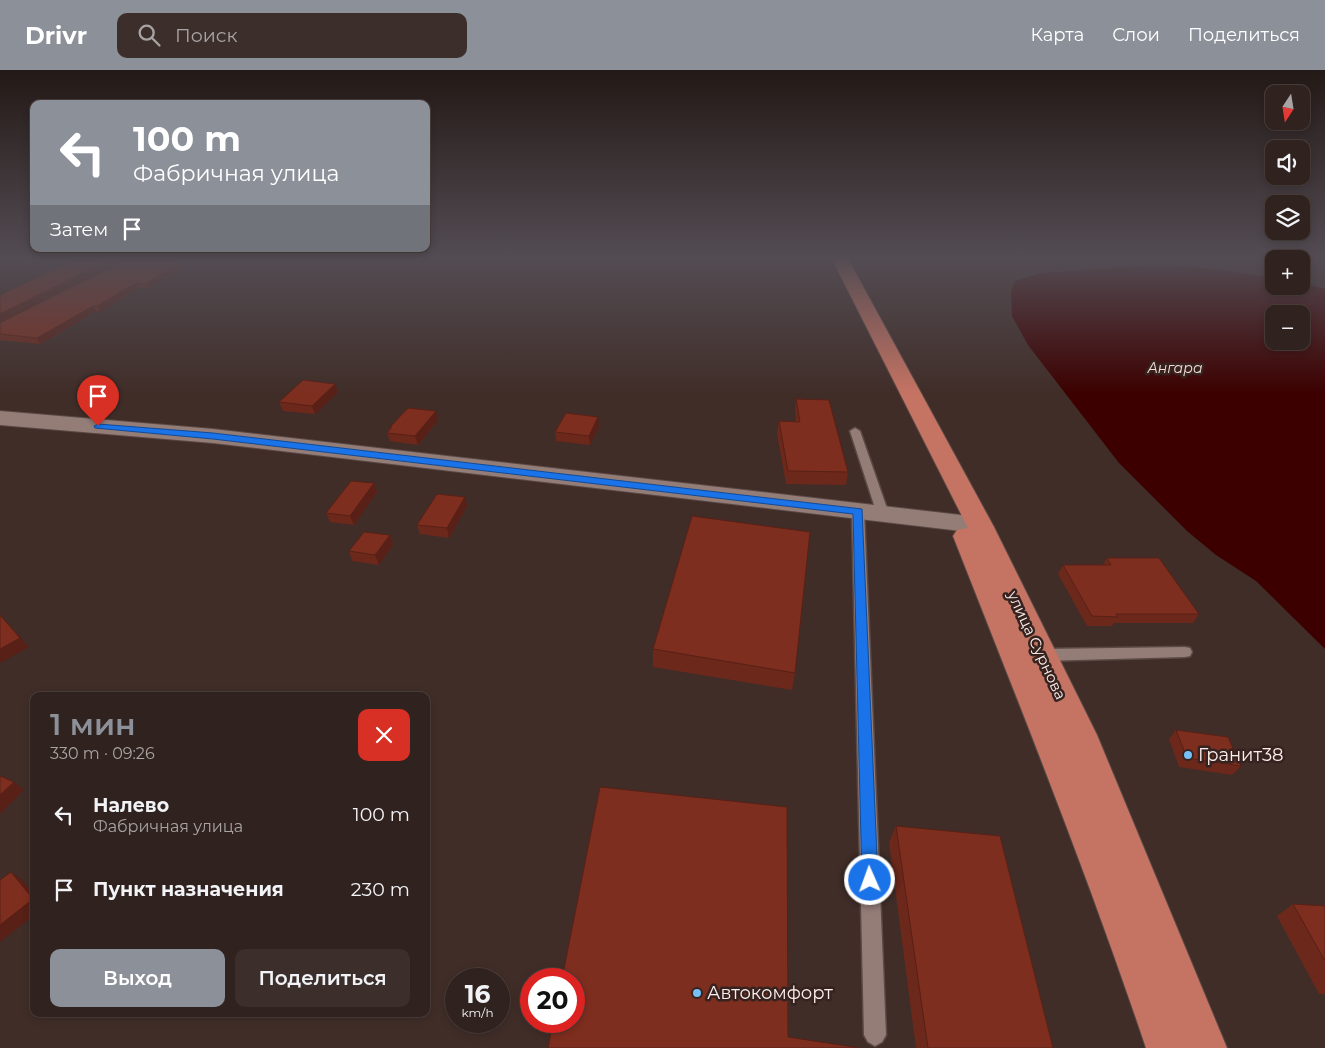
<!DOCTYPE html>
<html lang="ru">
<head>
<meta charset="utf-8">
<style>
	:root { --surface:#30221e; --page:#3c2f2b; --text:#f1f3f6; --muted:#a8a4a4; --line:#4b3f3c; --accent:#8c9099 }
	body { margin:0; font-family:Montserrat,sans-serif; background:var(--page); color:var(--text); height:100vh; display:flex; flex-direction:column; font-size:19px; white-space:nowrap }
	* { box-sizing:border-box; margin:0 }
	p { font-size:16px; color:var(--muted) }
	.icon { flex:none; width:28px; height:28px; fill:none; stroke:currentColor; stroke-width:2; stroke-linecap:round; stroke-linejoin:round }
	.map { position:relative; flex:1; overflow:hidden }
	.details { position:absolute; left:30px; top:622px; width:400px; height:325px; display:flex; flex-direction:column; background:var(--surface); border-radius:10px; box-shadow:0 2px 8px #0003,0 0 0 1px var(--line) }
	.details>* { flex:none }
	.guide { position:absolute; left:30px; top:30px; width:400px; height:152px; border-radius:10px; box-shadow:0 2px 8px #0003,0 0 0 1px var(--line); background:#8c9099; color:#fff; overflow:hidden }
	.needle { width:32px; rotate:192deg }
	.controls { position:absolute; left:1265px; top:15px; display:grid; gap:10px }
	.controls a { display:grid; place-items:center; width:45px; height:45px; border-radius:10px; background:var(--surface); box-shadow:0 2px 8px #0003,0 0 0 1px var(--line); font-size:25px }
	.speed { position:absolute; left:445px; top:898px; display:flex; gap:10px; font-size:25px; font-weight:700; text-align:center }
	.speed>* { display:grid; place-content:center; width:65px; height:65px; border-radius:50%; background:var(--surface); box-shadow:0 2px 8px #0003,0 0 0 1px var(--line); line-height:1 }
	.speed small { font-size:12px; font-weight:400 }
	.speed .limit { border:8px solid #d22; background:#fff; color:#111 }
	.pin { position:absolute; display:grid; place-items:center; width:42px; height:42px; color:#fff; margin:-51px -21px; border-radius:50% 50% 50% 0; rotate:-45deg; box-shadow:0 0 5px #0007 }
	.pin .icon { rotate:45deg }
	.me { position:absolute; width:55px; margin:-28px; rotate:358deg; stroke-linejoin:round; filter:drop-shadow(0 0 4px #0008) }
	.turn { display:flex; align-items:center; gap:18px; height:105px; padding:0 20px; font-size:22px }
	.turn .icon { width:65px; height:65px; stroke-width:2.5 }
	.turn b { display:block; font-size:35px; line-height:42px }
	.then { display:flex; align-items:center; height:48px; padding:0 20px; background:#0003; gap:10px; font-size:19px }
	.round { display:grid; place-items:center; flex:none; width:52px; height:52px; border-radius:10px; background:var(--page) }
	.summary { display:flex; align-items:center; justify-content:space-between; height:85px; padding:0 20px }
	h1 { font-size:30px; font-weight:600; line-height:38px; color:var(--accent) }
	.button { display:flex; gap:10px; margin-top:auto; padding:10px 20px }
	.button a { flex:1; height:58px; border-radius:10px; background:var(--accent); color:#fff; font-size:20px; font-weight:600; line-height:58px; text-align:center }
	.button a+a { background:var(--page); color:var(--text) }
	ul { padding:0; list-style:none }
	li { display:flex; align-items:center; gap:15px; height:75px; padding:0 20px }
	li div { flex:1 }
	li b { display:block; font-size:19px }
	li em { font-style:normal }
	header { display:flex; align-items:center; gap:30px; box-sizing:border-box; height:70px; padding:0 25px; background:var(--accent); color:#fff }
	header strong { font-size:24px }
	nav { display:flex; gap:28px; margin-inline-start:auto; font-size:18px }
	.search { width:350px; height:45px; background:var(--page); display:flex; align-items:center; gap:12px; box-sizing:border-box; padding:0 18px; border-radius:10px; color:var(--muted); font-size:19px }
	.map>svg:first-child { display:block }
	.water { fill:#3c0000; fill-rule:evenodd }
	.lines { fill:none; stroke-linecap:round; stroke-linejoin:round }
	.lane-casing { stroke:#5a4945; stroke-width:3 }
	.secondary-casing { stroke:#5a4945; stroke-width:2 }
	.primary-casing { stroke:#5a4945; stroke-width:2 }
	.lane { fill:#947c77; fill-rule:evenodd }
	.secondary { fill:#947c77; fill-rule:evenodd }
	.primary { fill:#c57363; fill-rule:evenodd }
	.wall { fill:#6c281b }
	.shaded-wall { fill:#582016 }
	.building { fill:#7e2e1f; stroke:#582016 }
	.route { fill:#1a73e8; stroke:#114b97 }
	.poi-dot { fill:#76c0f7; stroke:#36231f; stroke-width:2 }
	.labels { text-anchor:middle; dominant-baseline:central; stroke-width:5; stroke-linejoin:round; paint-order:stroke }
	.far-water-label { font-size:14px; font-style:italic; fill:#f5dcd6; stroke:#36231f }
	.street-label { font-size:15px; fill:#fceeeb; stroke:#36231f }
	.near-poi-label { font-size:18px; fill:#fceeeb; stroke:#36231f; text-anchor:start }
</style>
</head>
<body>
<header>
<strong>Drivr</strong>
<div class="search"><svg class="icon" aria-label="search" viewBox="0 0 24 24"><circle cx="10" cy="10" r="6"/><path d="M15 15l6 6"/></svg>Поиск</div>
<nav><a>Карта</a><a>Слои</a><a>Поделиться</a></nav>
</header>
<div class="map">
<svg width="1325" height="978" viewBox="0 0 1325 978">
	<rect width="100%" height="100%" fill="#402d28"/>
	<path class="water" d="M1155,195C1195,196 1234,201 1274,208V216H1301V213L1325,219V579L1256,511L1216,485L1187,461L1119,393L1028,275L1012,246L1011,222L1015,211L1041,203ZM1274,244H1301V271H1274Z"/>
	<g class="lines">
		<defs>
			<path id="lane" d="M855,358L860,361L889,444L887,447L883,448L877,444L850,361Z
				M858,437L864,441L886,965L882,972L875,976L868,972L864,965L852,441Z
				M1185,577L1190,578L1192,582L1190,586L1185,587L1042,591L1037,589L1035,585L1037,581L1042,579Z"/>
			<path id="secondary" d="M0,341L213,359L961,445L970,447L974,453L970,459L961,461L213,373L0,355Z"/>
			<path id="primary" d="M831,187H847L994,457L1097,665L1227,978H1146C1088,805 1020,636 953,466L957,460L968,458Z"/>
		</defs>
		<use href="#lane" class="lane-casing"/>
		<use href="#secondary" class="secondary-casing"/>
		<use href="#primary" class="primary-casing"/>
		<use href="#lane" class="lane"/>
		<use href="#secondary" class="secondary"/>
		<use href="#primary" class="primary"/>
	</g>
	<path class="wall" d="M132,187H196L182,195L184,198L148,219L138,218L100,242L96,241L40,274L0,270V253Z
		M335,314L338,322L315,344L283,341L279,332Z
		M796,329L848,402L846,415L786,414L777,364L779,351L796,352L795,341Z
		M438,350L418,375L390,371L387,363L391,359L390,357Z
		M599,356L590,375L556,371L555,362Z
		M374,413L377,422L354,455L330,452L326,443Z
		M467,436L449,468L420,464L417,455Z
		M390,465L393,474L379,495L352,491L349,481Z
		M1107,488L1199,544L1193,553H1114L1112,556H1087L1058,504L1063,495H1103Z
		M653,579L795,603L792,620L653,597Z
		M1176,660L1241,696L1232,705L1179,697L1169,669Z
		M896,756L1053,978H916L889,772Z
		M1293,834L1325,836V924H1319L1277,846Z"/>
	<path class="shaded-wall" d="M116,187H129L0,252V244Z
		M184,187H196L182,195L184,198L148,219L145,214L174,192Z
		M136,213L138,218L100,242L97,236Z
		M93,236L96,241L40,274L37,268Z
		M335,314L338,322L315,344L312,336Z
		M436,341L438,350L418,375L415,366Z
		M598,347L599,356L590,375L589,366Z
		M374,413L377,422L354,455L350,446Z
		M465,427L467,436L449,468L447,458Z
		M390,465L393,474L379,495L375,485Z
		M0,545L29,577L0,593Z
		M14,712L24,720L0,744V725Z
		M11,802L22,810L34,824V845L0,872V855Z"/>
	<path class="building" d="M81,187H116L0,244V225Z
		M132,187H184L174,192L181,193L145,214L136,213L97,236H93L37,268L0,264V253Z
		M303,310L335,314L312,336L279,332Z
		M796,329L829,330L848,402L788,401L779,351L800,352Z
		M408,338L436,341L415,366L387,363L392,357H390Z
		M566,343L598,347L589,366L555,362Z
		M351,411L374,413L350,446L326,443Z
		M437,424L465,427L447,458L417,455Z
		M692,446L810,462L795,603L653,579Z
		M364,462L390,465L375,485L349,481Z
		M1107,488H1159L1199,544H1116L1118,547L1092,546L1063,495H1111Z
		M0,545L20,568L0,579Z
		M1176,660L1228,667L1241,696L1187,688Z
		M0,706L14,712L0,725Z
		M600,717L787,737L788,967L860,978H548L553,951H574V909H562Z
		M896,756L1000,766L1053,978H928Z
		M11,802L33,829L0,855V810Z
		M1293,834L1325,836V891Z"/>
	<linearGradient id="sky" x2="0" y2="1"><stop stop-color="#231916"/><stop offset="0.58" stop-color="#534c53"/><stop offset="1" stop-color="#534c53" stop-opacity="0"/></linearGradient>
	<rect width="1325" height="324" fill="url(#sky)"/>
	<path class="route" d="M98,354L213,363L862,439L878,810L876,815L870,818L864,815L862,810L853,444L213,369L95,358L94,356Z"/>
	<g class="poi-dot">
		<circle cx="1188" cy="685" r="5"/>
		<circle cx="697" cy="923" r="5"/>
	</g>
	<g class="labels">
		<g class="far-water-label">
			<text x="1175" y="298">Ангара</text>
		</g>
		<g class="street-label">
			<text transform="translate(1037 575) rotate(65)">улица Сурнова</text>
		</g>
		<g class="near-poi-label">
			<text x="1198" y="685">Гранит38</text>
			<text x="707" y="923">Автокомфорт</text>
		</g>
	</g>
</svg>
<div class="controls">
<a><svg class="needle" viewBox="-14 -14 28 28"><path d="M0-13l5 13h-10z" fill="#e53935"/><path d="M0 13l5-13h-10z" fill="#a8a4a4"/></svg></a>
<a><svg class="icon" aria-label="sound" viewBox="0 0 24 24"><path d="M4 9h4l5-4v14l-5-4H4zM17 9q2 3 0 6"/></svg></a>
<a><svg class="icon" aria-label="layers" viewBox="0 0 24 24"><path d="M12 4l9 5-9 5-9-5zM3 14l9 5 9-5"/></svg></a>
<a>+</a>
<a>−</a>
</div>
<div class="speed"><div>16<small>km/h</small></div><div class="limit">20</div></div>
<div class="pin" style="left:98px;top:356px;background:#d93025"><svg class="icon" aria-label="arrive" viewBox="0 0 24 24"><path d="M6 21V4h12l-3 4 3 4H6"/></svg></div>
<svg class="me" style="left:870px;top:810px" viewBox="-20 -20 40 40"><circle r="17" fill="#1a73e8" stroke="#fff" stroke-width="3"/><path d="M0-11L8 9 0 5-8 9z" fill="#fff"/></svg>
<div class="guide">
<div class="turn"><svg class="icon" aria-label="left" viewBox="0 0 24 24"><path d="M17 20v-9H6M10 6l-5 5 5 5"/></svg><div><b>100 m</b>Фабричная улица</div></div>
<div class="then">Затем<svg class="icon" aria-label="arrive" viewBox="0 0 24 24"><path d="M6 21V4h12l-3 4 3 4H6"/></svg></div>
</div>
<section class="details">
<div class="summary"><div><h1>1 мин</h1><p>330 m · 09:26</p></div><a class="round" style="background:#d93025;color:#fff"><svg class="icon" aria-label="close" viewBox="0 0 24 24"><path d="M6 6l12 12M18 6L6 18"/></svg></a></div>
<ul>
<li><svg class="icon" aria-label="left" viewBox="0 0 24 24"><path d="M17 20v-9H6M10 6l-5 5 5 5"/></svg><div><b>Налево</b><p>Фабричная улица</p></div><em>100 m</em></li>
<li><svg class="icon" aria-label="arrive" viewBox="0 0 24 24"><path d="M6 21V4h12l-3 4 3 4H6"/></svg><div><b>Пункт назначения</b></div><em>230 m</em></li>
</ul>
<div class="button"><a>Выход</a><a>Поделиться</a></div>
</section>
</div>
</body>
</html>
